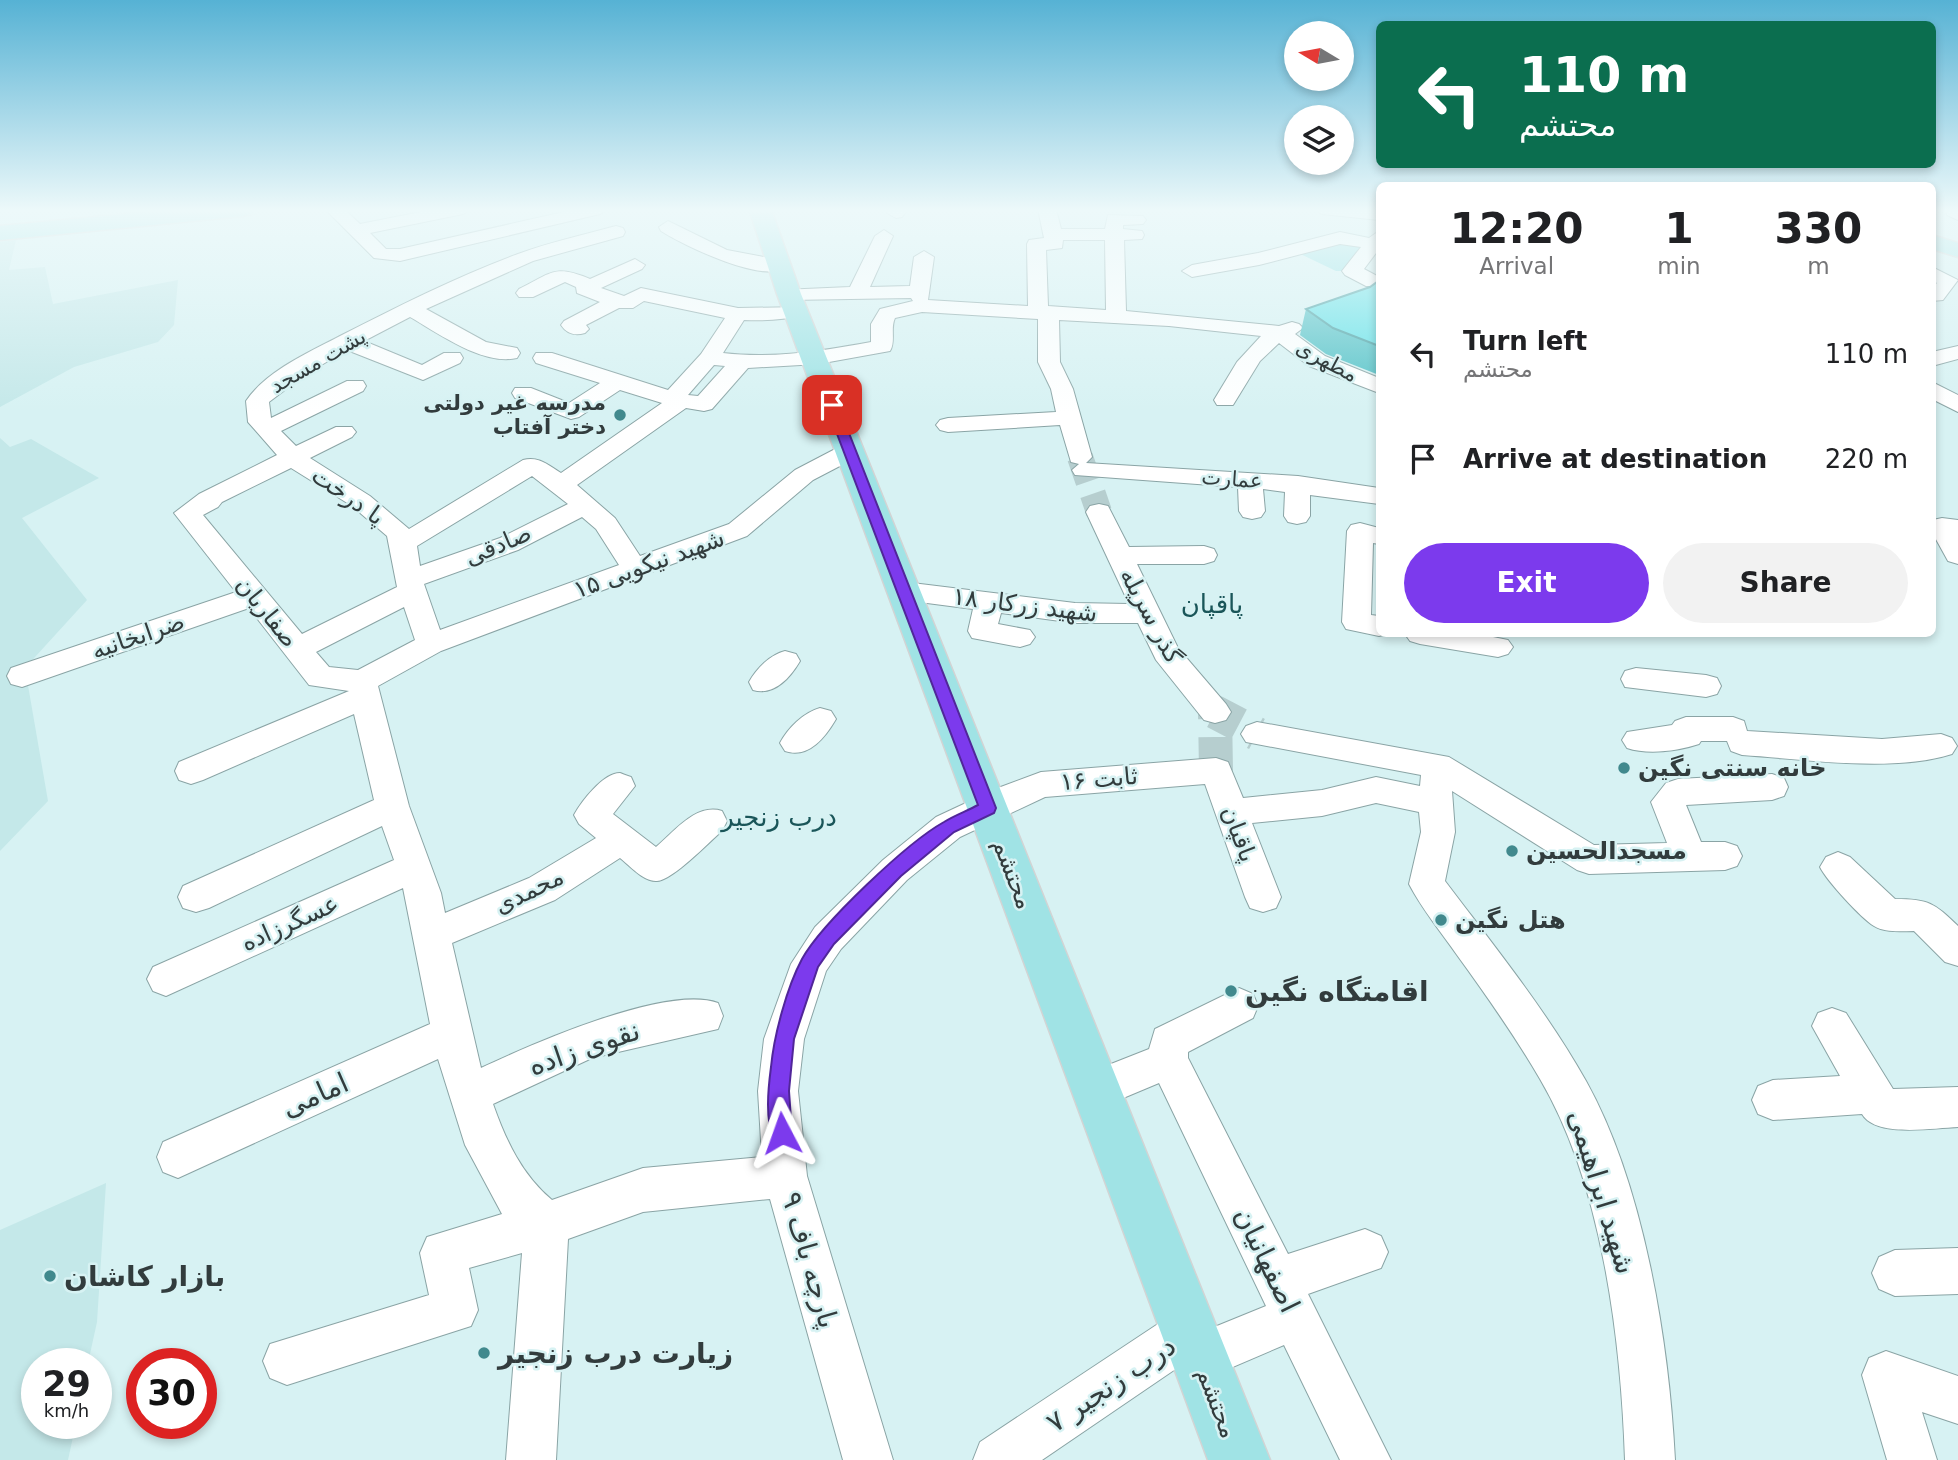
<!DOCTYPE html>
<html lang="en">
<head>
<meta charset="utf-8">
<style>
	:root { --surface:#fff; --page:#f2f2f2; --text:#202124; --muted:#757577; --accent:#7c3aed }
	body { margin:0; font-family:"DejaVu Sans","Noto Sans Arabic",sans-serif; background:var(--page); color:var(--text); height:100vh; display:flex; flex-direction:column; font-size:26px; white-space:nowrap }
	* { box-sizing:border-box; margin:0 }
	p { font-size:23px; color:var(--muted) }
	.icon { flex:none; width:38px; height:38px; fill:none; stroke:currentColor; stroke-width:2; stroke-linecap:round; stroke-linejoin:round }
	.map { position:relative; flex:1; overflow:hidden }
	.sheet { position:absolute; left:1376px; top:182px; width:560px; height:455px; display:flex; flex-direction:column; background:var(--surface); border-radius:10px; box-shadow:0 4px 10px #0003 }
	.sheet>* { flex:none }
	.top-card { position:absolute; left:1376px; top:21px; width:560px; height:147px; border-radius:10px; box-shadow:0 4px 10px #0003; background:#0b6e4f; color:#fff; overflow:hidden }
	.needle { width:46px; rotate:280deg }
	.fabs { position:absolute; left:1284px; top:21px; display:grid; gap:14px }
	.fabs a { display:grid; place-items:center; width:70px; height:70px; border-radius:50%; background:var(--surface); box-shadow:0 4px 10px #0003; font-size:35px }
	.speed { position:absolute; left:21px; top:1348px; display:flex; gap:14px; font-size:35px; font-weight:700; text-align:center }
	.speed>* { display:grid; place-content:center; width:91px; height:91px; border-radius:50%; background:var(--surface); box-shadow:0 4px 10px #0003; line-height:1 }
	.speed small { font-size:18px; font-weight:400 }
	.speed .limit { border:10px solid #d22; background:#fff; color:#111 }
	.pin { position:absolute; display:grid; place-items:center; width:60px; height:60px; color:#fff; margin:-30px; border-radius:14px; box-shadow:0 4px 10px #0006 }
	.me { position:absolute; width:77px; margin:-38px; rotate:356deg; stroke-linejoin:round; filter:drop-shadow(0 0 5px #0008) }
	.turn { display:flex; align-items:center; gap:24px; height:147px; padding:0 28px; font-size:32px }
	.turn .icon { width:91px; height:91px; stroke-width:2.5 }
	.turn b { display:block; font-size:49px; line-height:60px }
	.eta { display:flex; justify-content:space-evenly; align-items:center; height:119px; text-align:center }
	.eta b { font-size:42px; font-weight:700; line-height:49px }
	.cta { display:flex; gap:14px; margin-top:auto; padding:14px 28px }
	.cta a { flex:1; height:80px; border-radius:42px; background:var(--accent); color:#fff; font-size:28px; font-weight:700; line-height:80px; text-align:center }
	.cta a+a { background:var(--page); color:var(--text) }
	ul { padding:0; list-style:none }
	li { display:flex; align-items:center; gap:21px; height:105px; padding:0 28px }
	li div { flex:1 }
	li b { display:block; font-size:26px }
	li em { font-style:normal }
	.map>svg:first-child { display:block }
	.built { fill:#c4e8e9 }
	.green { fill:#93e0e4 }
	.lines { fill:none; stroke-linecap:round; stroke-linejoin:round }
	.minor-tunnel-far1 { stroke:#b6cecf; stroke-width:26; stroke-dasharray:26 13; stroke-linecap:butt }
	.minor-tunnel { stroke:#b6cecf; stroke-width:34; stroke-dasharray:34 18; stroke-linecap:butt }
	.minor-casing { stroke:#8aa4a5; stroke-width:2 }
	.major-casing { stroke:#d2d4d4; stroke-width:3 }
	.minor { fill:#fff; fill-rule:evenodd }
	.major { fill:#a0e3e5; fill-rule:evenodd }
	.wall { fill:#54c2c7 }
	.building { fill:#62e1e7; stroke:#459ea2; stroke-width:2 }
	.route { fill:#7c3aed; stroke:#51269a; stroke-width:2 }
	.poi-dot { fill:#41898d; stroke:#d7f2f3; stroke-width:2.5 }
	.labels { text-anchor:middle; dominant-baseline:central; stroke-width:5; stroke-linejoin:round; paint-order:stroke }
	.far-street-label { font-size:21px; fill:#323c3d; stroke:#d7f2f3 }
	.far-poi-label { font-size:21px; font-weight:bold; fill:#323c3d; stroke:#d7f2f3; text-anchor:end }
	.street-label { font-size:24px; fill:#323c3d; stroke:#d7f2f3 }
	.poi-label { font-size:24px; font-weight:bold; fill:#323c3d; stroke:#d7f2f3; text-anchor:start }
	.neighbourhood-label { font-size:26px; fill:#1a5659; stroke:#d7f2f3 }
	.near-poi-label { font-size:28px; font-weight:bold; fill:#323c3d; stroke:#d7f2f3; text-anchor:start }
	.near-street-label { font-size:28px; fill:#323c3d; stroke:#d7f2f3 }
</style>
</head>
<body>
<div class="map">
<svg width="1958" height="1460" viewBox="0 0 1958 1460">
	<rect width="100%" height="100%" fill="#d7f2f3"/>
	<path class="built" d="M16,240L9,270L45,267L53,304L178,280L174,325L158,342L74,367L0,407V242Z
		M0,438L10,447L31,439L99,478L22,518L87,600L25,668L48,801L0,851Z
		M106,1183L97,1322L88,1363H37V1423H76L68,1460H0V1230Z"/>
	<path class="green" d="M1340,238L1373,244L1352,271H1336L1292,250Z"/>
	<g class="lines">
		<path class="minor-tunnel-far1" d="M1080,457L1099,512"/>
		<path class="minor-tunnel" d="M1216,771L1215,712L1257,734"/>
		<defs>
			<path id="minor" d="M325,209H344L360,224L436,209H472L463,214L370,233L386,249H400L577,209H609L600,214L400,261L374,258Z
				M890,209H908L902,217L896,218L887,213Z
				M1038,209H1056L1061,229H1105L1108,215L1143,216L1146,220L1143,224L1123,225V229L1142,231L1144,235L1142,239L1124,240L1126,311L1279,326L1292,322L1299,324L1303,328L1295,334L1325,356L1379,378V393L1309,366L1279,343L1260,361L1233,405H1217L1214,400L1237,362L1261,336L1169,326L1059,320L1060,362L1073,389L1092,457L1086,463L1298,476L1379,488V504L1310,495V516L1306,522L1297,524L1288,522L1284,516L1285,492L1263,489L1265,511L1261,517L1252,519L1243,517L1239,511L1238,487L1075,475L1072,470L1079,464L1071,462L1060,425L948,432L940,430L936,425L940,420L948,418L1056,412L1051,389L1038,362V319L922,312L895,318C890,328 896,342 890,351L818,364L748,368L712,409L704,411L686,408L577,485L615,518L640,556L729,524L795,470L841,446L850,444L859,446L862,451L859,456L813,480L747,536L441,651L378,686L409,806L441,893L445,913L529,878L596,838L579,824L574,815C581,802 603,773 620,773C623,774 627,776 631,777L635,786L613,814L656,847C675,831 696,803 722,811L727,821L722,831C709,842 673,880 657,881C644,882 630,866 620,858L555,900L452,943L481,1068C530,1045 667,984 718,1003L723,1016L718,1029L592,1058L493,1104C506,1141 522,1175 552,1200L643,1168L762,1157L758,1091L764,1039L791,964L815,927L883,860L936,817L998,788L1041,772L1216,758L1228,762L1243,798L1322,790L1376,777L1420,786L1421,775L1246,742L1241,734L1246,726L1257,722L1449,757L1594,845L1667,843L1651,802L1666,783L1678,779L1772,774L1784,778L1788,787L1784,796L1772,800L1686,805L1701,842H1725L1737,846L1742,856L1737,866L1725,870L1589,874L1577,870L1452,791L1455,832L1445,881C1494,946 1546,1010 1586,1081C1644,1185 1669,1342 1675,1460H1625C1621,1339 1602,1184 1540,1079C1515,1036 1486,995 1457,955C1441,932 1422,909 1409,884L1421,832L1419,812L1376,803L1322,816L1252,823L1281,897L1276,908L1263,912L1250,908L1245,897L1205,784L1045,797L960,837L907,880L841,949L826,971L804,1039L798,1091L807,1176L893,1460H843L770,1199L643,1212L568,1239L556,1460H506L522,1253L469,1268L478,1310L471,1326L287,1385L270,1378L263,1361L270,1344L429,1295L420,1253L427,1237L502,1214L465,1145L438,1059L178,1178L163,1172L157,1157L163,1142L430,1024L403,888L166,996L153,991L147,979L153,967L394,860L382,826L209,908L196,912L183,908L178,897L183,886L374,800L354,714L203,780L191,784L179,780L175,771L179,762L349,691L309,685L249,608L22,687L11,684L7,676L11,668L236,592L174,513L199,494L277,455L248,422L246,401C267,370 310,352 342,335C399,306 458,276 518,254C550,242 583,235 616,226L623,228L625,232L623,236L533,261L426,309L486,342L517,348L520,353L517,358C483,366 438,333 410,317L364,341L422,365L444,353H460L463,358L460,363L423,380L347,350L306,374L269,402L271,418L347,381H363L366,386L363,391L281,431L296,446L336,427H352L356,432L352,437L310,458L370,496L409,529L523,460C539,456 548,465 561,473L662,403L620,390L579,417L571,419L515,398L512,393L515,388H531L569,403L600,383L536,363L533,358L536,353H552L668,390L701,354L725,318L644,301L633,308H619L586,325L589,329L585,333C575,336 567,334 561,325L564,321L600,302L577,293L576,287L565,282L533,297H519L516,293L519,289C552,273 554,264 590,279L635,259L645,265L642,269L601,288L624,296L641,288L738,308L803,307L806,311L803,315C784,320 764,321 744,320L723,353C773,359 822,351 871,342V324L880,309L913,301L911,298L789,300L782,298L779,294L782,290L850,287L875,236L884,230L893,236L870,287L910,286L914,257L924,251L934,257L928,300L1028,306L1027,244L1029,240L1044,238ZM1063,240H1105L1106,310L1048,306L1046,250L1062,248ZM714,365L725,366L698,396L688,395ZM291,468L352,506L387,536L397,587L302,634L203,515L218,507L222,502ZM532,476L568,504L500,538L420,566L417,546ZM582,517L596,529L619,565L440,630L424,584L518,550ZM404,607L415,640L358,670L329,667L316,652Z
				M1313,209L1379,210V220L1322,214Z
				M1945,209H1958V220L1947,215Z
				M668,221L727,250L785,261L788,265C770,288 681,244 661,231L659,227Z
				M1379,231V249L1364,269L1379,277V286H1366L1345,275L1342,271L1361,247L1340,244L1259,265L1192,277L1182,271L1192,265L1258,253L1340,232L1369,238Z
				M1932,267L1958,280L1943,300L1932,301V288L1937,283L1932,280Z
				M1958,346V359L1932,366V352Z
				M1932,382L1958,395V412L1932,399Z
				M1099,504L1108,506L1129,547L1204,546L1214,549L1217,555L1214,561L1204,564H1137L1178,648L1226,704L1231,712L1226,720L1215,723L1204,720L1156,660L1138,623H1075L1001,613L998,624L1030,630L1035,637L1030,644L1020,647L972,638L968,631L973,609L904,600L894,597L890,591L894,585L904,582L1075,603L1129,604L1086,512L1090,506Z
				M1942,518L1958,520V564L1948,561L1932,532L1933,520Z
				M1360,523L1379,528V544L1373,543L1371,615L1379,616V634H1387L1379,636L1346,629L1342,622L1347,531L1351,525Z
				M1405,634H1478L1508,640L1513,647L1508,654L1498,657L1420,644L1410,641Z
				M785,651L796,654L800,661C790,678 774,696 753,690L749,682C757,668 770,655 785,651Z
				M1636,668L1706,675L1717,678L1721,686L1717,694L1706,697L1625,687L1621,679L1625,671Z
				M820,708L831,711L836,719C825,738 808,759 785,751L780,743C788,728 803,713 820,708Z
				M1686,717H1733L1744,721L1747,731L1882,739L1941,734L1952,738L1957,746L1952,754C1894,773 1804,759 1742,755L1731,751L1727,741H1701L1699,744C1678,751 1648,755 1627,748L1622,740L1627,732L1672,725L1675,721Z
				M1838,852L1850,857L1895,899C1929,899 1934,903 1958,926V966L1945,962L1914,931C1901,931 1885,933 1874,926C1861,918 1827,881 1820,867L1826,857Z
				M1239,988L1253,994L1258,1006L1253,1018L1188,1052V1058L1288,1254L1365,1229L1381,1236L1388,1252L1381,1268L1308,1294L1391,1460H1340L1284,1345L1200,1381L1183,1374L1180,1366L1042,1460H973L980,1442L1173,1314L1190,1307L1207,1314L1212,1328L1266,1306L1159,1083L1097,1109L1083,1103L1077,1089L1083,1075L1149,1049L1155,1029Z
				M1832,1008L1846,1013L1893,1089L1958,1087V1127C1933,1128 1876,1138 1862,1114L1773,1120L1758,1114L1752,1100L1758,1086L1773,1080L1840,1076L1812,1026L1818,1013Z
				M1958,1248V1294L1895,1296L1879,1289L1872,1273L1879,1257L1895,1250Z
				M1886,1351L1958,1376V1424L1922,1412L1937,1460H1887L1862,1375L1869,1358Z"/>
			<path id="major" d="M178,209H254L251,214L243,216L0,240V226Z
				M749,209H771L801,294L1270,1460H1208L777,294Z
				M1932,235L1958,243V257L1932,249Z"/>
		</defs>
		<use href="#minor" class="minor-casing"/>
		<use href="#major" class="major-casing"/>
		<use href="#minor" class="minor"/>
		<use href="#major" class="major"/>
	</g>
	<path class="wall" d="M1379,283V375L1326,354L1300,335L1306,309L1370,287Z"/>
	<path class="building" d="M1377,282L1379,283V346L1333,328L1306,309L1370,287Z"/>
	<linearGradient id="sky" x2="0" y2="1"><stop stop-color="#56b2d4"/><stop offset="0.51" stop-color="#edf9fa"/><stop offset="1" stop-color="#edf9fa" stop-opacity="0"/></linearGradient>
	<rect width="1958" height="413" fill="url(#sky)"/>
	<path class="route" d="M828,402L838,405L996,808L994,813L954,832L901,876L834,944L818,967L794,1039L789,1091L792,1133L789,1141L782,1144L774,1141C765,1119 768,1090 771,1067C774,1035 787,987 802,959C822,923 908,842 944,822C955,815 967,811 978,805L826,405Z"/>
	<g class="poi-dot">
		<circle cx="620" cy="415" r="7"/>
		<circle cx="1624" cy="768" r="7"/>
		<circle cx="1512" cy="851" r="7"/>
		<circle cx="1441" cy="920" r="7"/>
		<circle cx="1231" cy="991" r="7"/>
		<circle cx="50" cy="1276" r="7"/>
		<circle cx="484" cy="1353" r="7"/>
	</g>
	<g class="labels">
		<g class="far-street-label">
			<text transform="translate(318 361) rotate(-30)">پشت مسجد</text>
			<text transform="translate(1327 361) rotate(28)">مطهری</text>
			<text transform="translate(1232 479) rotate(4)">عمارت</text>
		</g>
		<g class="far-poi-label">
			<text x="606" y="403">مدرسه غیر دولتی<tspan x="606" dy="24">دختر آفتاب</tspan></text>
		</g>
		<g class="street-label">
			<text transform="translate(348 496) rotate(35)">پا درخت</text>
			<text transform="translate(498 545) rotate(-23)">صادقی</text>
			<text transform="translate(649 564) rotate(-20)">شهید نیکویی ۱۵</text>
			<text transform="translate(1025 605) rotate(7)">شهید زرکار ۱۸</text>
			<text transform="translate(267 612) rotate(51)">صفاریان</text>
			<text transform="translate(1151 616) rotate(62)">گذر سرپله</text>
			<text transform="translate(138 636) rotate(-19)">ضرابخانیه</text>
			<text transform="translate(1099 779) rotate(-5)">ثابت ۱۶</text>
			<text transform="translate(1239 834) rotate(69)">پاقپان</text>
			<text transform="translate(1013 874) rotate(69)">محتشم</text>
			<text transform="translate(529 891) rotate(-26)">محمدی</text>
			<text transform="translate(290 923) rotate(-24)">عسگرزاده</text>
			<text transform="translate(1217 1403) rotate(69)">محتشم</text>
		</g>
		<g class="poi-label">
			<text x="1638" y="768">خانه سنتی نگین</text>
			<text x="1526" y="851">مسجدالحسین</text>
			<text x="1455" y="920">هتل نگین</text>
		</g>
		<g class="neighbourhood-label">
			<text x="1212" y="604">پاقپان</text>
			<text x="779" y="817">درب زنجیر</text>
		</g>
		<g class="near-poi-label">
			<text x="1245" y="991">اقامتگاه نگین</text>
			<text x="64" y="1276">بازار کاشان</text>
			<text x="498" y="1353">زیارت درب زنجیر</text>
		</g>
		<g class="near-street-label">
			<text transform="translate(584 1048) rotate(-19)">نقوی زاده</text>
			<text transform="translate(315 1095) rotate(-24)">امامی</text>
			<text transform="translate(1602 1192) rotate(73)">شهید ابراهیمی</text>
			<text transform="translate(810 1260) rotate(74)">پارچه باف ۹</text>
			<text transform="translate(1267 1260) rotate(64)">اصفهانیان</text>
			<text transform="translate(1111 1384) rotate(-34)">درب زنجیر ۷</text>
		</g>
	</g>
</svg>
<div class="fabs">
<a><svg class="needle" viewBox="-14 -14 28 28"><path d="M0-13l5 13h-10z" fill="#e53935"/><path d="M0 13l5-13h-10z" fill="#757577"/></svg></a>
<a><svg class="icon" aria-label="layers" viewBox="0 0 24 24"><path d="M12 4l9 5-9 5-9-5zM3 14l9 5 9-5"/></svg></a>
</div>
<div class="speed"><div>29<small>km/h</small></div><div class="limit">30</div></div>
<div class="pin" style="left:832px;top:405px;background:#d93025"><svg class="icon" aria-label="arrive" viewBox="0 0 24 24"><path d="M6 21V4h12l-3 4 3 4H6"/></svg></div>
<svg class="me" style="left:782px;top:1133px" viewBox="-20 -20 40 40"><path d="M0-17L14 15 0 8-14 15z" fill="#7c3aed" stroke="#fff" stroke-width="4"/></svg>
<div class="top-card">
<div class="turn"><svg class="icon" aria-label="left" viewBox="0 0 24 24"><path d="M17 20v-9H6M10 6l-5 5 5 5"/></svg><div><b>110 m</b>محتشم</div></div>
</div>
<section class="sheet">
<div class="eta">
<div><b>12:20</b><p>Arrival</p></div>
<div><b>1</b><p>min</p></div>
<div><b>330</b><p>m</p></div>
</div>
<ul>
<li><svg class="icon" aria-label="left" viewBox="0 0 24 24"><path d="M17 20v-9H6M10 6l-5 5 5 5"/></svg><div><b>Turn left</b><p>محتشم</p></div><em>110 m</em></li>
<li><svg class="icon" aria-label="arrive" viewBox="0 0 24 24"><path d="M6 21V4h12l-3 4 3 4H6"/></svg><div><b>Arrive at destination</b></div><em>220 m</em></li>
</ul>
<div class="cta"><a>Exit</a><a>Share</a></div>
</section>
</div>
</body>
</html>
